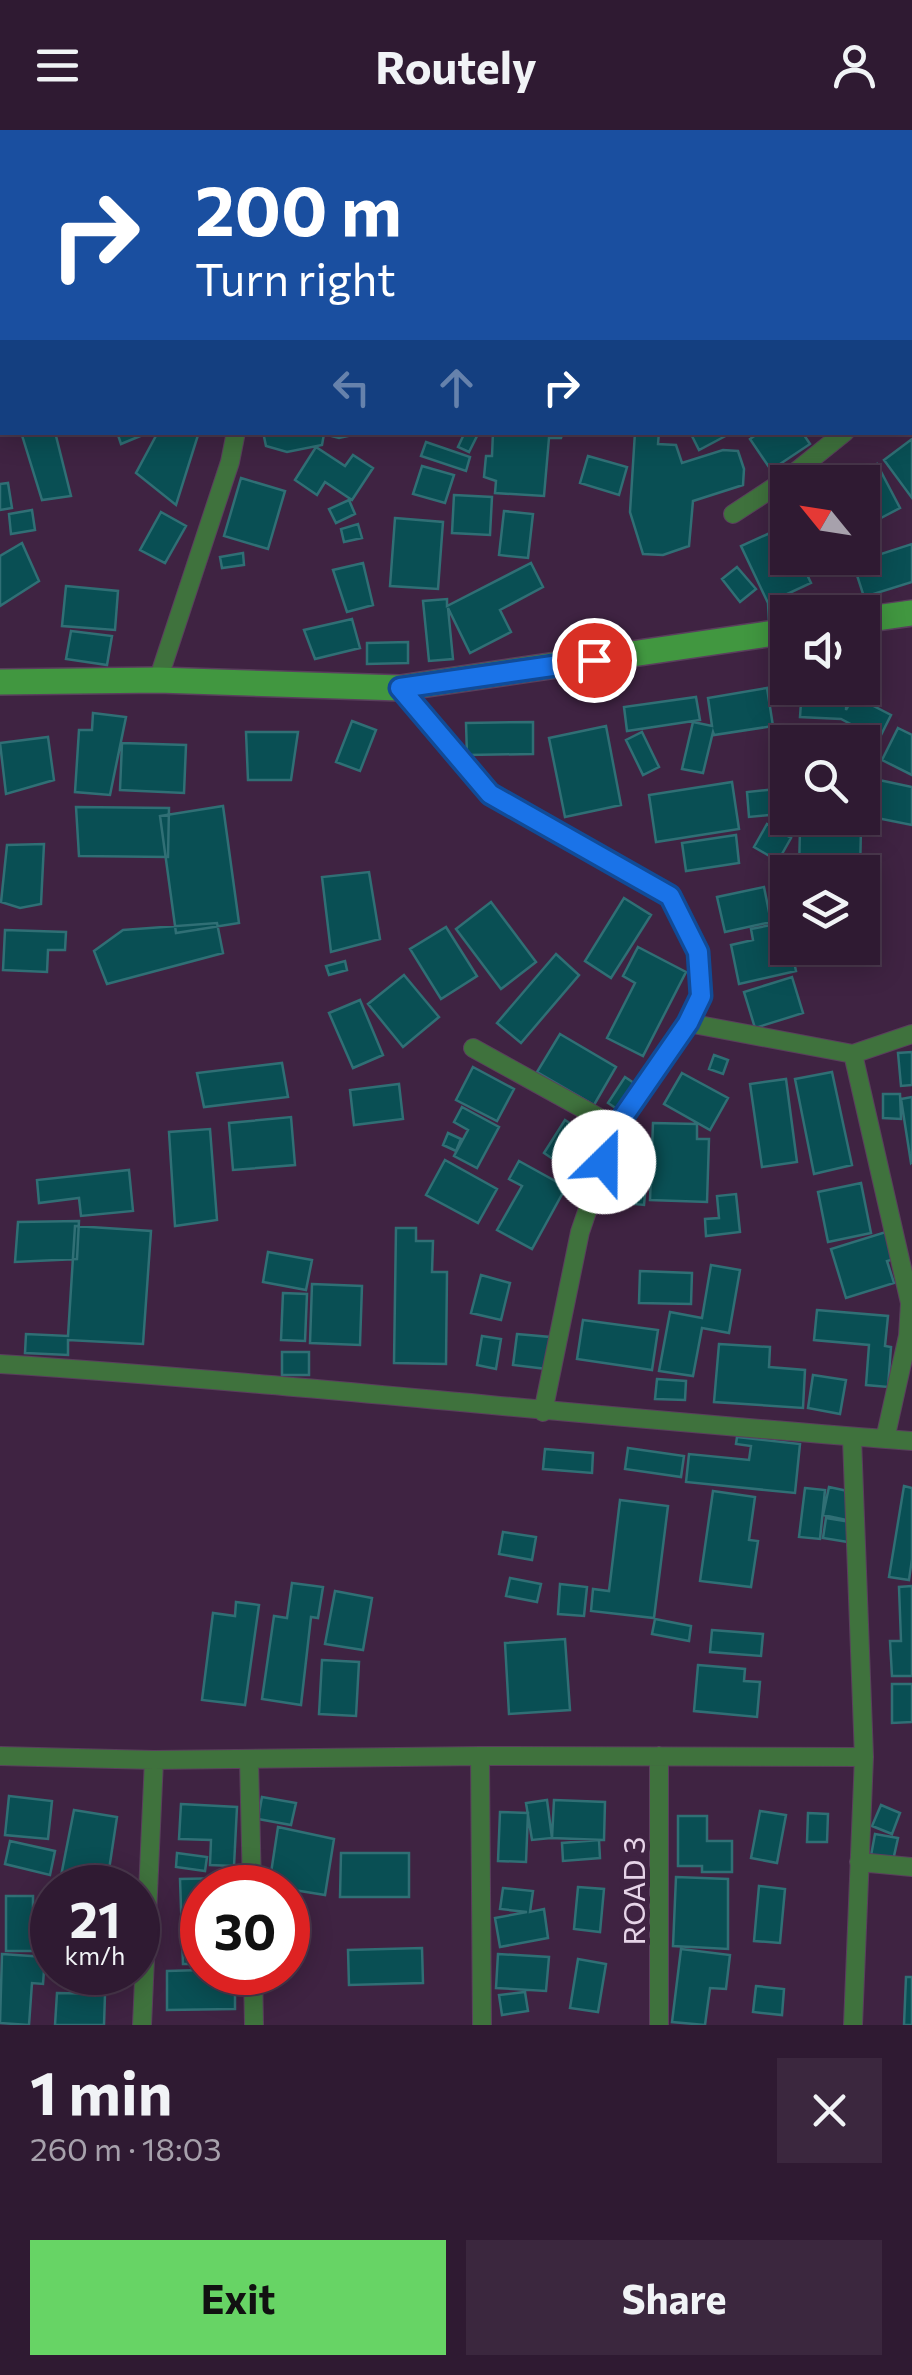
<!DOCTYPE html>
<html lang="en">
<head>
<meta charset="utf-8">
<style>
	:root { --surface:#2f1a32; --page:#3b273e; --text:#f1f3f6; --muted:#a7a1ac; --line:#4a384d; --accent:#67d465 }
	body { margin:0; font-family:Commissioner,sans-serif; background:var(--page); color:var(--text); height:100vh; display:flex; flex-direction:column; font-size:38px; white-space:nowrap }
	* { box-sizing:border-box; margin:0 }
	p { font-size:32px; color:var(--muted) }
	.icon { flex:none; width:55px; height:55px; fill:none; stroke:currentColor; stroke-width:2; stroke-linecap:round; stroke-linejoin:round }
	.map { position:relative; height:1895px; overflow:hidden }
	.details { display:flex; flex-direction:column; background:var(--surface); flex:1 }
	.details>* { flex:none }
	.banner { position:absolute; left:0px; top:0px; width:912px; height:305px; box-shadow:0 5px 25px #0003,0 0 0 2px var(--line); background:#1a4fa0; color:#fff; overflow:hidden }
	.needle { width:65px; rotate:300deg }
	.tools { position:absolute; left:770px; top:335px; display:grid; gap:20px }
	.tools a { display:grid; place-items:center; width:110px; height:110px; border-radius:0px; background:var(--surface); box-shadow:0 5px 25px #0003,0 0 0 2px var(--line); font-size:50px }
	.speed { position:absolute; left:30px; top:1735px; display:flex; gap:20px; font-size:50px; font-weight:700; text-align:center }
	.speed>* { display:grid; place-content:center; width:130px; height:130px; border-radius:50%; background:var(--surface); box-shadow:0 5px 25px #0003,0 0 0 2px var(--line); line-height:1 }
	.speed small { font-size:25px; font-weight:400 }
	.speed .limit { border:15px solid #d22; background:#fff; color:#111 }
	.pin { position:absolute; display:grid; place-items:center; width:85px; height:85px; color:#fff; margin:-42px; border:5px solid #fff; border-radius:50%; box-shadow:0 2px 10px #0007 }
	.me { position:absolute; width:110px; margin:-55px; rotate:23deg; stroke-linejoin:round; filter:drop-shadow(0 0 8px #0008) }
	.turn { display:flex; align-items:center; gap:35px; height:210px; padding:0 30px; font-size:45px }
	.turn .icon { width:130px; height:130px; stroke-width:2.5 }
	.turn b { display:block; font-size:70px; line-height:85px }
	.lanes { display:flex; align-items:center; height:95px; padding:0 30px; background:#0003; justify-content:center; gap:50px; direction:ltr }
	.lanes .off { opacity:.35 }
	.round { display:grid; place-items:center; flex:none; width:105px; height:105px; border-radius:0px; background:var(--page) }
	.overview { display:flex; align-items:center; justify-content:space-between; height:170px; padding:0 30px }
	h1 { font-size:60px; font-weight:700; line-height:75px }
	.action { display:flex; gap:20px; margin-top:auto; padding:20px 30px }
	.action a { flex:1; height:115px; border-radius:0px; background:var(--accent); color:#111; font-size:40px; font-weight:700; line-height:115px; text-align:center }
	.action a+a { background:var(--page); color:var(--text) }
	header { display:flex; justify-content:space-between; align-items:center; height:130px; padding:0 30px; background:var(--surface); font-size:45px; font-weight:700 }
	.map>svg:first-child { display:block }
	.building { fill:#094f54; stroke:#306f75; stroke-width:2.5 }
	.lines { fill:none; stroke-linecap:round; stroke-linejoin:round }
	.street-casing { stroke:#5a3f5d; stroke-width:20 }
	.secondary-casing { stroke:#5a3f5d; stroke-width:28 }
	.street { stroke:#3f723d; stroke-width:18 }
	.secondary { stroke:#419740; stroke-width:25 }
	.route-casing { stroke:#114b97; stroke-width:25 }
	.route { stroke:#1a73e8; stroke-width:18 }
	.labels { text-anchor:middle; dominant-baseline:central; stroke-width:10; stroke-linejoin:round; paint-order:stroke }
	.street-label { font-size:30px; fill:#e6d4e8; stroke:#3f2342 }
</style>
</head>
<body>
<header><svg class="icon" aria-label="menu" viewBox="0 0 24 24"><path d="M4 6h16M4 12h16M4 18h16"/></svg>Routely<svg class="icon" aria-label="person" viewBox="0 0 24 24"><circle cx="12" cy="8" r="4"/><path d="M4 21q1-7 8-7t8 7"/></svg></header>
<div class="map">
<svg width="912" height="1895" viewBox="0 0 912 1895">
	<rect width="100%" height="100%" fill="#3f2342"/>
	<path class="building" d="M332,0H396L397,2H334Z
		M570,0H658L659,2H566Z
		M21,302H55L71,366L42,370Z
		M117,302H150L121,314Z
		M158,302H199L176,375L136,343Z
		M263,302H366L339,308L324,304L322,315L287,322L266,316Z
		M465,302H479L469,322L458,317Z
		M493,302H563L561,308H549L544,366L495,363L496,351L484,347L486,326H492Z
		M635,302H659L658,314L676,315L682,333L723,320L738,321L744,339L743,355L693,371L689,416L663,425L643,424L630,382Z
		M690,302H733L699,320Z
		M760,302H802L810,314L771,340L750,309Z
		M912,309V368L884,330Z
		M426,312L470,327L466,341L421,326Z
		M316,317L345,336L353,325L373,338L352,370L325,352L317,365L295,350Z
		M588,326L627,337L619,365L580,353Z
		M877,334L900,378L862,398V352H841Z
		M422,336L454,345L445,373L413,364Z
		M241,348L285,361L268,419L224,406Z
		M8,353L12,378L0,380V354Z
		M454,365L492,367L490,405L452,403Z
		M349,370L355,384L336,393L329,379Z
		M32,380L35,400L11,404L9,384Z
		M504,381L533,384L528,428L499,425Z
		M161,382L186,396L165,433L140,420Z
		M395,388L443,392L438,459L390,456Z
		M358,394L362,408L344,412L341,399Z
		M770,403L778,423L788,419V428H799L811,453L770,472L800,470L801,482H788V492L769,493L768,473L741,416Z
		M22,413L39,451L0,476V426Z
		M912,414V452L864,467L853,433Z
		M243,423L244,435L222,438L220,427Z
		M363,433L373,475L347,482L333,440Z
		M531,433L543,457L500,480L511,502L470,523L448,478L453,529L429,531L423,471L447,469V476Z
		M737,437L756,459L740,472L722,449Z
		M66,456L118,461L115,500L62,496Z
		M352,489L360,518L315,529L304,500Z
		M71,501L112,506L107,535L66,529Z
		M408,512V533L367,534V513Z
		M862,543L868,544L866,565L854,564V558H862Z
		M767,558L773,596L714,605L713,602L703,643L682,639L693,592L712,596L708,568Z
		M802,558H847L846,580L854,566L891,585L879,609L841,589L800,587Z
		M696,567L700,590L627,601L624,577Z
		M93,583L126,587L110,665L75,662L79,600H92Z
		M352,591L376,600L360,641L336,632Z
		M533,592V624L467,625L466,593Z
		M606,596L621,675L565,687L549,608Z
		M898,598L912,605V645L882,630Z
		M246,602H298L291,650H248Z
		M642,602L659,637L643,645L626,610Z
		M48,607L54,650L6,664L0,613Z
		M122,613L186,615L184,663L120,660Z
		M879,650L912,657V695L872,687Z
		M732,652L739,699L656,712L649,665Z
		M788,658V683L749,687L747,662Z
		M223,676L239,793L176,803L160,686Z
		M76,677L169,678L168,727L79,726Z
		M767,694L791,708L778,731L754,717Z
		M800,698H861L860,742H799Z
		M736,705L739,733L686,741L682,713Z
		M44,714L41,774L20,778L1,772L7,715Z
		M369,742L380,809L331,822L322,747Z
		M764,757L771,792L725,802L717,767Z
		M624,768L651,785L611,848L585,831Z
		M491,772L536,832L501,859L456,799Z
		M788,774V818H791L796,841L739,854L731,815L753,810L751,799L776,794L773,778Z
		M217,793L223,823L107,854L94,821L123,800Z
		M446,797L477,846L441,869L410,819Z
		M5,800L66,802L65,820H48L47,842L3,840Z
		M638,817L686,842L643,926L607,908L635,853L623,846Z
		M556,824L579,845L521,913L497,893Z
		M345,831L347,840L329,845L326,836Z
		M404,845L439,887L403,917L368,874Z
		M792,847L803,883L755,898L744,862Z
		M360,870L383,925L353,938L329,883Z
		M560,904L616,937L594,975L537,942Z
		M912,922V955L901,956L898,923Z
		M714,925L728,930L723,944L709,939Z
		M282,933L288,967L204,977L197,943Z
		M473,937L514,959L497,991L456,970Z
		M832,942L852,1035L814,1044L795,949Z
		M682,943L728,968L710,1000L664,974Z
		M625,947L634,953L617,979L608,973Z
		M786,949L797,1032L762,1037L750,954Z
		M399,954L403,989L354,995L350,960Z
		M883,964H900L901,989L883,988Z
		M912,967V1032L911,1033L901,969Z
		M462,977L499,997L477,1038L454,1026L468,1000L454,992Z
		M291,987L295,1035L233,1040L229,993Z
		M565,990L590,1006L592,998L606,1002L595,1043L581,1039L589,1009L569,1040L544,1023Z
		M653,993L697,994V1009H709L707,1072L650,1070Z
		M210,999L217,1090L175,1096L169,1002Z
		M448,1003L461,1009L456,1021L443,1015Z
		M445,1030L497,1059L478,1093L426,1065Z
		M519,1031L566,1057L532,1119L497,1100L522,1056L509,1049Z
		M629,1031L648,1033L644,1075L624,1073Z
		M129,1040L133,1081L81,1086L79,1068L39,1073L37,1050Z
		M861,1053L871,1103L828,1112L818,1062Z
		M736,1064L740,1102L706,1106L705,1089L719,1088L717,1066Z
		M79,1091L77,1129L15,1132L18,1092Z
		M75,1096L151,1101L143,1214L68,1210V1225L25,1223L26,1204L68,1206Z
		M396,1098H416V1111H433L432,1142H447L446,1234L394,1233Z
		M889,1101L898,1128L887,1131L894,1153L846,1168L831,1119Z
		M268,1122L312,1130L306,1160L263,1152Z
		M711,1135L740,1140L729,1203L702,1198L693,1246L659,1241L670,1182L702,1188Z
		M640,1141L692,1143L691,1174L639,1173Z
		M481,1145L510,1153L501,1190L471,1183Z
		M312,1154L362,1156L360,1215L310,1213Z
		M283,1163L307,1164L305,1211L281,1210Z
		M817,1180L888,1186L885,1216L891,1217L888,1257L866,1255L869,1215L814,1210Z
		M583,1190L658,1200L652,1240L577,1229Z
		M517,1204L550,1207L547,1239L513,1235Z
		M482,1206L501,1209L496,1239L477,1235Z
		M719,1214L770,1217L769,1237L805,1240L803,1278L714,1272Z
		M282,1222H309V1245H282Z
		M813,1245L846,1250L840,1284L808,1278Z
		M657,1249L686,1251L685,1270L655,1269Z
		M737,1307L800,1314L795,1363L686,1352L689,1324L749,1330L751,1316L736,1314Z
		M628,1318L684,1326L681,1347L625,1339Z
		M545,1319L593,1323L592,1343L543,1339Z
		M904,1356L912,1358V1429L909,1450L889,1447Z
		M829,1357L857,1363L851,1391L823,1385Z
		M805,1358L825,1360L820,1409L799,1407Z
		M713,1361L755,1367L749,1410L758,1411L751,1457L700,1451Z
		M620,1370L668,1376L654,1488L591,1481L593,1459L609,1461Z
		M826,1388L857,1393L854,1413L823,1408Z
		M503,1402L536,1407L532,1430L499,1424Z
		M510,1448L541,1454L537,1472L506,1466Z
		M292,1453L323,1457L318,1488L311,1487L301,1575L262,1569L274,1486L287,1488Z
		M560,1454L587,1457L584,1486L558,1484Z
		M912,1456V1546H892L890,1511H901L899,1457Z
		M335,1461L372,1468L363,1520L325,1514Z
		M236,1472L259,1475L245,1575L202,1570L213,1483L235,1486Z
		M655,1489L691,1496L689,1511L652,1504Z
		M712,1500L763,1504L761,1526L710,1522Z
		M565,1509L570,1580L509,1584L505,1513Z
		M322,1530L359,1532L356,1586L319,1584Z
		M698,1535L745,1539L744,1551L760,1552L757,1587L694,1581Z
		M892,1554H912V1592L892,1593Z
		M9,1666L52,1671L48,1709L5,1705Z
		M262,1667L296,1673L291,1695L258,1689Z
		M547,1670L552,1708L532,1710L526,1673Z
		M554,1670L605,1672L604,1710L552,1708Z
		M181,1674L237,1677L234,1736L210,1735L211,1710L179,1709Z
		M881,1675L900,1683L892,1704L872,1696Z
		M74,1680L117,1687L107,1753L61,1746Z
		M760,1681L786,1685L777,1733L751,1728Z
		M500,1682L528,1683L526,1732L498,1731Z
		M808,1683L828,1684L827,1712H807Z
		M678,1686H707V1711H732V1742H702V1736H678Z
		M278,1697L334,1709L325,1765L269,1756Z
		M875,1704L898,1708L892,1735L870,1731Z
		M599,1710L600,1728L563,1731L562,1713Z
		M10,1711L55,1721L50,1745L5,1734Z
		M177,1723L207,1727L205,1741L176,1737Z
		M341,1723H409V1767H340Z
		M676,1747L728,1749V1819L673,1816Z
		M227,1748V1758H202V1834H183L180,1749Z
		M759,1756L785,1759L780,1813L754,1811Z
		M578,1757L604,1759L600,1802L574,1799Z
		M503,1758L533,1761L530,1782L544,1779L548,1808L500,1817L495,1788L527,1782L500,1779Z
		M6,1766H33V1788H48V1821H6Z
		M422,1818L423,1853L349,1855L348,1820Z
		M681,1819L730,1825L726,1859L710,1858L705,1895L672,1892Z
		M2,1824L45,1827L43,1854L32,1853L29,1895L0,1893Z
		M498,1824L549,1827L546,1861L496,1858Z
		M578,1829L606,1834L598,1882L570,1878Z
		M202,1840L235,1842V1879L167,1880V1841Z
		M906,1847H912V1895H904Z
		M756,1856L784,1859L782,1885L753,1882Z
		M525,1862L528,1881L502,1885L499,1865Z
		M57,1863L105,1864L104,1895H55Z"/>
	<g class="lines">
		<defs>
			<path id="street" d="M524,0V2
				M260,2V0
				M910,96H912
				M0,218H2
				M910,252L912,250
				M733,384L788,348L845,302
				M158,550L230,332L236,302
				M400,558L490,664L670,766L698,822L701,866L688,893L616,997L580,1102L543,1282
				M688,893L853,924L912,904
				M473,918L616,997
				M853,924L910,1173L908,1206L885,1309
				M0,1234C305,1254 608,1289 912,1311
				M852,1309L864,1627L853,1895
				M0,1626L154,1630L480,1626L864,1627
				M480,1626L482,1895
				M659,1626V1895
				M249,1629L252,1758
				M859,1732L912,1737
				M253,1842L254,1895
				M142,1895L154,1630"/>
			<path id="secondary" d="M862,490L912,483
				M0,552L158,550L400,558L788,501"/>
		</defs>
		<use href="#street" class="street-casing"/>
		<use href="#secondary" class="secondary-casing"/>
		<use href="#street" class="street"/>
		<use href="#secondary" class="secondary"/>
	</g>
	<g class="lines">
		<defs>
			<path id="route" d="M594,530L400,558L490,664L670,766L698,822L701,866L688,893L616,997L604,1032"/>
		</defs>
		<use href="#route" class="route-casing"/>
		<use href="#route" class="route"/>
	</g>
	<g class="labels">
		<g class="street-label">
			<text transform="translate(632 1761) rotate(-90)">ROAD 3</text>
		</g>
	</g>
</svg>
<div class="tools">
<a><svg class="needle" viewBox="-14 -14 28 28"><path d="M0-13l5 13h-10z" fill="#e53935"/><path d="M0 13l5-13h-10z" fill="#a7a1ac"/></svg></a>
<a><svg class="icon" aria-label="sound" viewBox="0 0 24 24"><path d="M4 9h4l5-4v14l-5-4H4zM17 9q2 3 0 6"/></svg></a>
<a><svg class="icon" aria-label="search" viewBox="0 0 24 24"><circle cx="10" cy="10" r="6"/><path d="M15 15l6 6"/></svg></a>
<a><svg class="icon" aria-label="layers" viewBox="0 0 24 24"><path d="M12 4l9 5-9 5-9-5zM3 14l9 5 9-5"/></svg></a>
</div>
<div class="speed"><div>21<small>km/h</small></div><div class="limit">30</div></div>
<div class="pin" style="left:594px;top:530px;background:#d93025"><svg class="icon" aria-label="arrive" viewBox="0 0 24 24"><path d="M6 21V4h12l-3 4 3 4H6"/></svg></div>
<svg class="me" style="left:604px;top:1032px" viewBox="-20 -20 40 40"><circle r="19" fill="#fff"/><path d="M0-13L10 11 0 6-10 11z" fill="#1a73e8"/></svg>
<div class="banner">
<div class="turn"><svg class="icon" aria-label="right" viewBox="0 0 24 24"><path d="M7 20v-9h11M14 6l5 5-5 5"/></svg><div><b>200 m</b>Turn right</div></div>
<div class="lanes"><svg class="icon off" aria-label="left" viewBox="0 0 24 24"><path d="M17 20v-9H6M10 6l-5 5 5 5"/></svg><svg class="icon off" aria-label="ahead" viewBox="0 0 24 24"><path d="M12 20V5M6 11l6-6 6 6"/></svg><svg class="icon" aria-label="right" viewBox="0 0 24 24"><path d="M7 20v-9h11M14 6l5 5-5 5"/></svg></div>
</div>
</div>
<section class="details">
<div class="overview"><div><h1>1 min</h1><p>260 m · 18:03</p></div><a class="round"><svg class="icon" aria-label="close" viewBox="0 0 24 24"><path d="M6 6l12 12M18 6L6 18"/></svg></a></div>
<div class="action"><a>Exit</a><a>Share</a></div>
</section>
</body>
</html>
